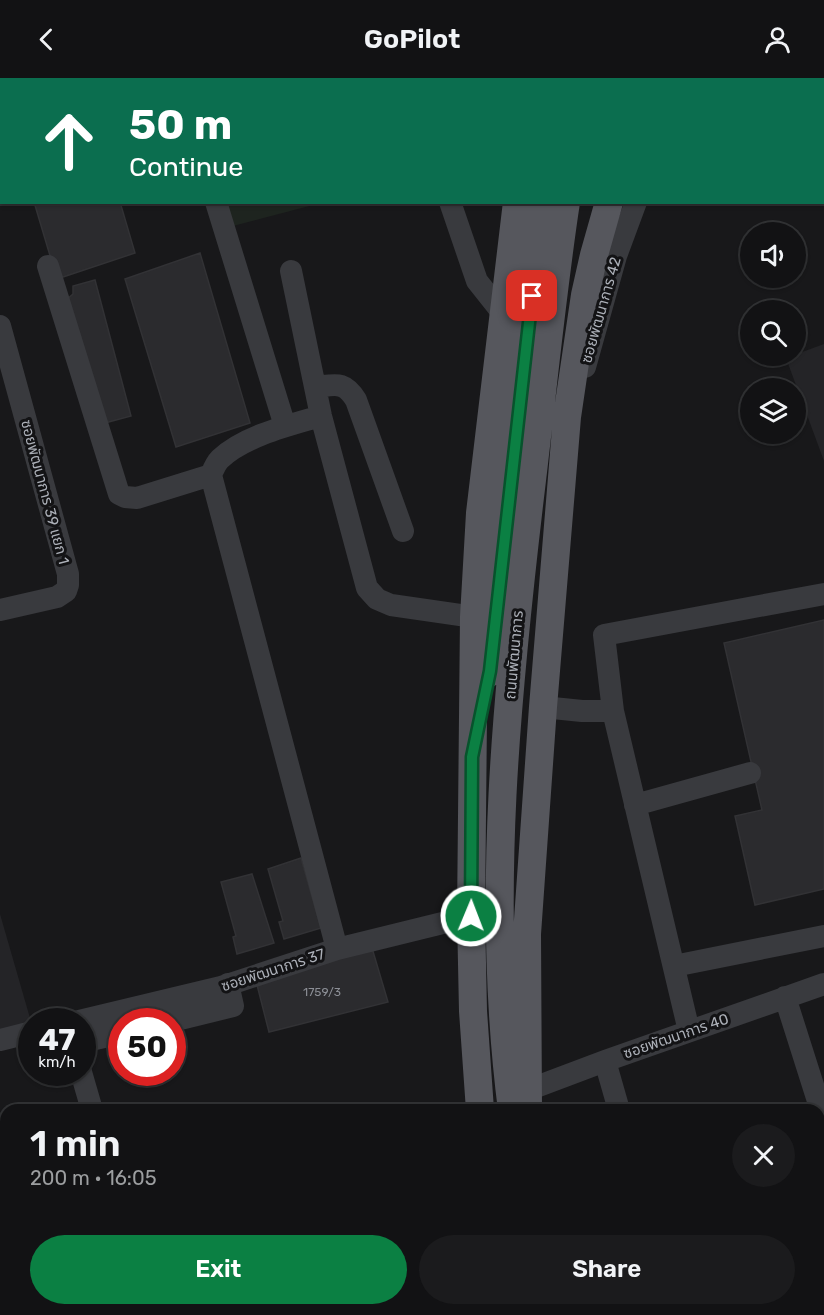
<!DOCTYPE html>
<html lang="en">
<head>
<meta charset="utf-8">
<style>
	:root { --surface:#121214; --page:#1b1b1d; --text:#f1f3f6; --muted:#9c9ea0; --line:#313234; --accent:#0b8043 }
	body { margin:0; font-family:Rubik,"Noto Sans Thai",sans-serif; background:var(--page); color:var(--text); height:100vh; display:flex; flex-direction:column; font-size:22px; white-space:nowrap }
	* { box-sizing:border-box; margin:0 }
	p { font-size:20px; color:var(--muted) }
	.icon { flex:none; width:33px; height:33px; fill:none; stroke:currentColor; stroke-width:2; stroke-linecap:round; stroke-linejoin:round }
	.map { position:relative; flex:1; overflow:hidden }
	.sheet { position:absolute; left:0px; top:1026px; width:825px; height:212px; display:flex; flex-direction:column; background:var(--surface); border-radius:18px 18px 0 0; box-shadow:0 2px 4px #0004,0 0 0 2px var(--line) }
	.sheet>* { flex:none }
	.top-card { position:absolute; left:0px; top:0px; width:825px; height:126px; box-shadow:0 2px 4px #0004,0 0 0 2px var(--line); background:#0b6e4f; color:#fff; overflow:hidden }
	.controls { position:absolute; left:740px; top:144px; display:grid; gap:12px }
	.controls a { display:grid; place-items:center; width:66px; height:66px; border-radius:50%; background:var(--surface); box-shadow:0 2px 4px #0004,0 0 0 2px var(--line); font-size:30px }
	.speed { position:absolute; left:18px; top:930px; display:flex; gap:12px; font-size:30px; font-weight:700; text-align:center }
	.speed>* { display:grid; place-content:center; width:78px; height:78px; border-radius:50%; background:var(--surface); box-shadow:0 2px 4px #0004,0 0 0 2px var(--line); line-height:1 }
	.speed small { font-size:15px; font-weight:400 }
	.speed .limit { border:9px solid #d22; background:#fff; color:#111 }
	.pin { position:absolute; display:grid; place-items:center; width:51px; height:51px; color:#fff; margin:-26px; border-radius:12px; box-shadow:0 3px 9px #0006 }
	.me { position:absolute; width:66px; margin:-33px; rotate:1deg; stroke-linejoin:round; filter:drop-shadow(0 0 4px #0008) }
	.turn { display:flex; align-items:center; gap:21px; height:126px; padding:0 30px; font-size:27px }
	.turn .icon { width:78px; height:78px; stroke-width:2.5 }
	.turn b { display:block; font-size:42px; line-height:51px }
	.round { display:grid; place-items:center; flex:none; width:63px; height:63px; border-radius:32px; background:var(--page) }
	.head { display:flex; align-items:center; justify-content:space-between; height:102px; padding:0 30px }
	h1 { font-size:36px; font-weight:600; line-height:45px }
	.cta { display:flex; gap:12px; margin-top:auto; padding:12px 30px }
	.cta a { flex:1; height:69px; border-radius:36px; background:var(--accent); color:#fff; font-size:24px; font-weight:600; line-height:69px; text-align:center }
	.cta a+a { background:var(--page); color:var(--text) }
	header { display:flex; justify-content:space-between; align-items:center; height:78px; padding:0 30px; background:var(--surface); font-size:27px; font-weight:600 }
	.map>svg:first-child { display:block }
	.built { fill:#242427 }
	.green { fill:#1e241f }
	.building { fill:#2b2b2e; stroke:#323235; stroke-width:1.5 }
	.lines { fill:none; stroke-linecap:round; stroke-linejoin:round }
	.minor { stroke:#393a3e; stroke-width:22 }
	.major { stroke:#56575d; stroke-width:28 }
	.route-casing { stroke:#07532c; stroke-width:15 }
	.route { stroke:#0b8043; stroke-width:10 }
	.labels { text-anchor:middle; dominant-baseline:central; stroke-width:6; stroke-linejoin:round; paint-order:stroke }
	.number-label { font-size:12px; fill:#8b8e95 }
	.street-label { font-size:15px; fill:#acb0b8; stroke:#131315 }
</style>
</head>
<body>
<header><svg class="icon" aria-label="back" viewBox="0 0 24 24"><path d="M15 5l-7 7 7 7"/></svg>GoPilot<svg class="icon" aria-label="person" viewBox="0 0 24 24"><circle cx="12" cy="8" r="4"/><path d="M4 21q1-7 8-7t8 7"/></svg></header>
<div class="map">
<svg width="824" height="1237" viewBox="0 0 824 1237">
	<rect width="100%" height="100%" fill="#18181a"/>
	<path class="built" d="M824,266V383L786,280Z
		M0,836L32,947L0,967Z"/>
	<path class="green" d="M312,124L313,127L233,148L226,125Z"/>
	<path class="building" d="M34,124H120L135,175L57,201Z
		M200,175L250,345L176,369L125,201Z
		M95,202L131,338L101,346L66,222L73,216V208Z
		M824,542V811L755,827L735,738L762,732L724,565Z
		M301,780L321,850L284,861L279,844L283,843L268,791Z
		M252,796L274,865L237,876L233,859L236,858L221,804Z
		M372,870L388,924L269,954L256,903Z"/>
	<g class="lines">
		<path class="minor" d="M177,0L178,2
			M406,0L407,2
			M732,0V1
			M686,2L687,0
			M216,124L285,348
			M450,124L477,203L504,237
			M48,188L119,416L125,419L137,420L211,397
			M291,193L321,338L367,510L377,521L391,527L474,539
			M0,248L68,496V507L66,513L57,519L0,532
			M585,289L616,178L636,124
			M315,309C335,307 344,302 356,322L403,453
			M321,338C290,347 244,358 220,381C216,385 213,392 211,397L337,871
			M543,629L582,633H613
			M635,727L750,695
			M674,888L824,858
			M785,919L824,1042
			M75,944L221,909L337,871L471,838
			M168,944L233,928L228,906
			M689,953L613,633L604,557L824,516
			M0,962L32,954
			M82,964L122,955
			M605,983L619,1032
			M81,994L92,1032
			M528,1012L605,983L824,906
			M430,1232L431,1237
			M677,1232L678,1237
			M135,1237L149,1232"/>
		<path class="major" d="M530,2L531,0
			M556,2V0
			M586,2V0
			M658,2V0
			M489,595L542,124
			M480,1032L473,933L471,838L474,539L480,435L517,124
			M512,1032C485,823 507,610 532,402C543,309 552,216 566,124
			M528,1032L527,856L543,629L567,339L585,217L594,177L609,124
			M508,1232V1237
			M543,1232V1237"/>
	</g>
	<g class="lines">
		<defs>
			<path id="route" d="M471,838L472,679L490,593L532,218"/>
		</defs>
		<use href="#route" class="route-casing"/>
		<use href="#route" class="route"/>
	</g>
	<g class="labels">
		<g class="number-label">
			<text x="322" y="914">1759/3</text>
		</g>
		<g class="street-label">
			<text transform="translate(601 232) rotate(-74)">ซอยพัฒนาการ 42</text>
			<text transform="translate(45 414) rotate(75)">ซอยพัฒนาการ 39 แยก 1</text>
			<text transform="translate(514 577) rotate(-85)">ถนนพัฒนาการ</text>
			<text transform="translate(273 892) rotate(-18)">ซอยพัฒนาการ 37</text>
			<text transform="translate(676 958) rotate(-19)">ซอยพัฒนาการ 40</text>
		</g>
	</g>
</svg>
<div class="controls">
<a><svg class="icon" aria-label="sound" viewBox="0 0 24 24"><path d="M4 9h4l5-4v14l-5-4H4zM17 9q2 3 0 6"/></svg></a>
<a><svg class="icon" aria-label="search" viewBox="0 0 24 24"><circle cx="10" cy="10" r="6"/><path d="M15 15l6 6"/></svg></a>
<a><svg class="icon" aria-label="layers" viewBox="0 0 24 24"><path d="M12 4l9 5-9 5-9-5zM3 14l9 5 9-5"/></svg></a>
</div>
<div class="speed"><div>47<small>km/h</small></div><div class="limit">50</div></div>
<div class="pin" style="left:532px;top:218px;background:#d93025"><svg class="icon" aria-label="arrive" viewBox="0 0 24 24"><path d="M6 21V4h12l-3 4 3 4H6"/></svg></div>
<svg class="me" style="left:471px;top:838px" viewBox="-20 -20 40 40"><circle r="17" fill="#0b8043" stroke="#fff" stroke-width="3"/><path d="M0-11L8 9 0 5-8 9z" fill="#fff"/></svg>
<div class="top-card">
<div class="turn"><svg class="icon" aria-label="ahead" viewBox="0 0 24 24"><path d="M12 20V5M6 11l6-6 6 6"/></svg><div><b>50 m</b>Continue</div></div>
</div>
<section class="sheet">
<div class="head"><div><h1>1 min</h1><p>200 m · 16:05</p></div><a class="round"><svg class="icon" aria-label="close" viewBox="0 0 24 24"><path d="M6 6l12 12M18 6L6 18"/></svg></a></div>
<div class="cta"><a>Exit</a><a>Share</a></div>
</section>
</div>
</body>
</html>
